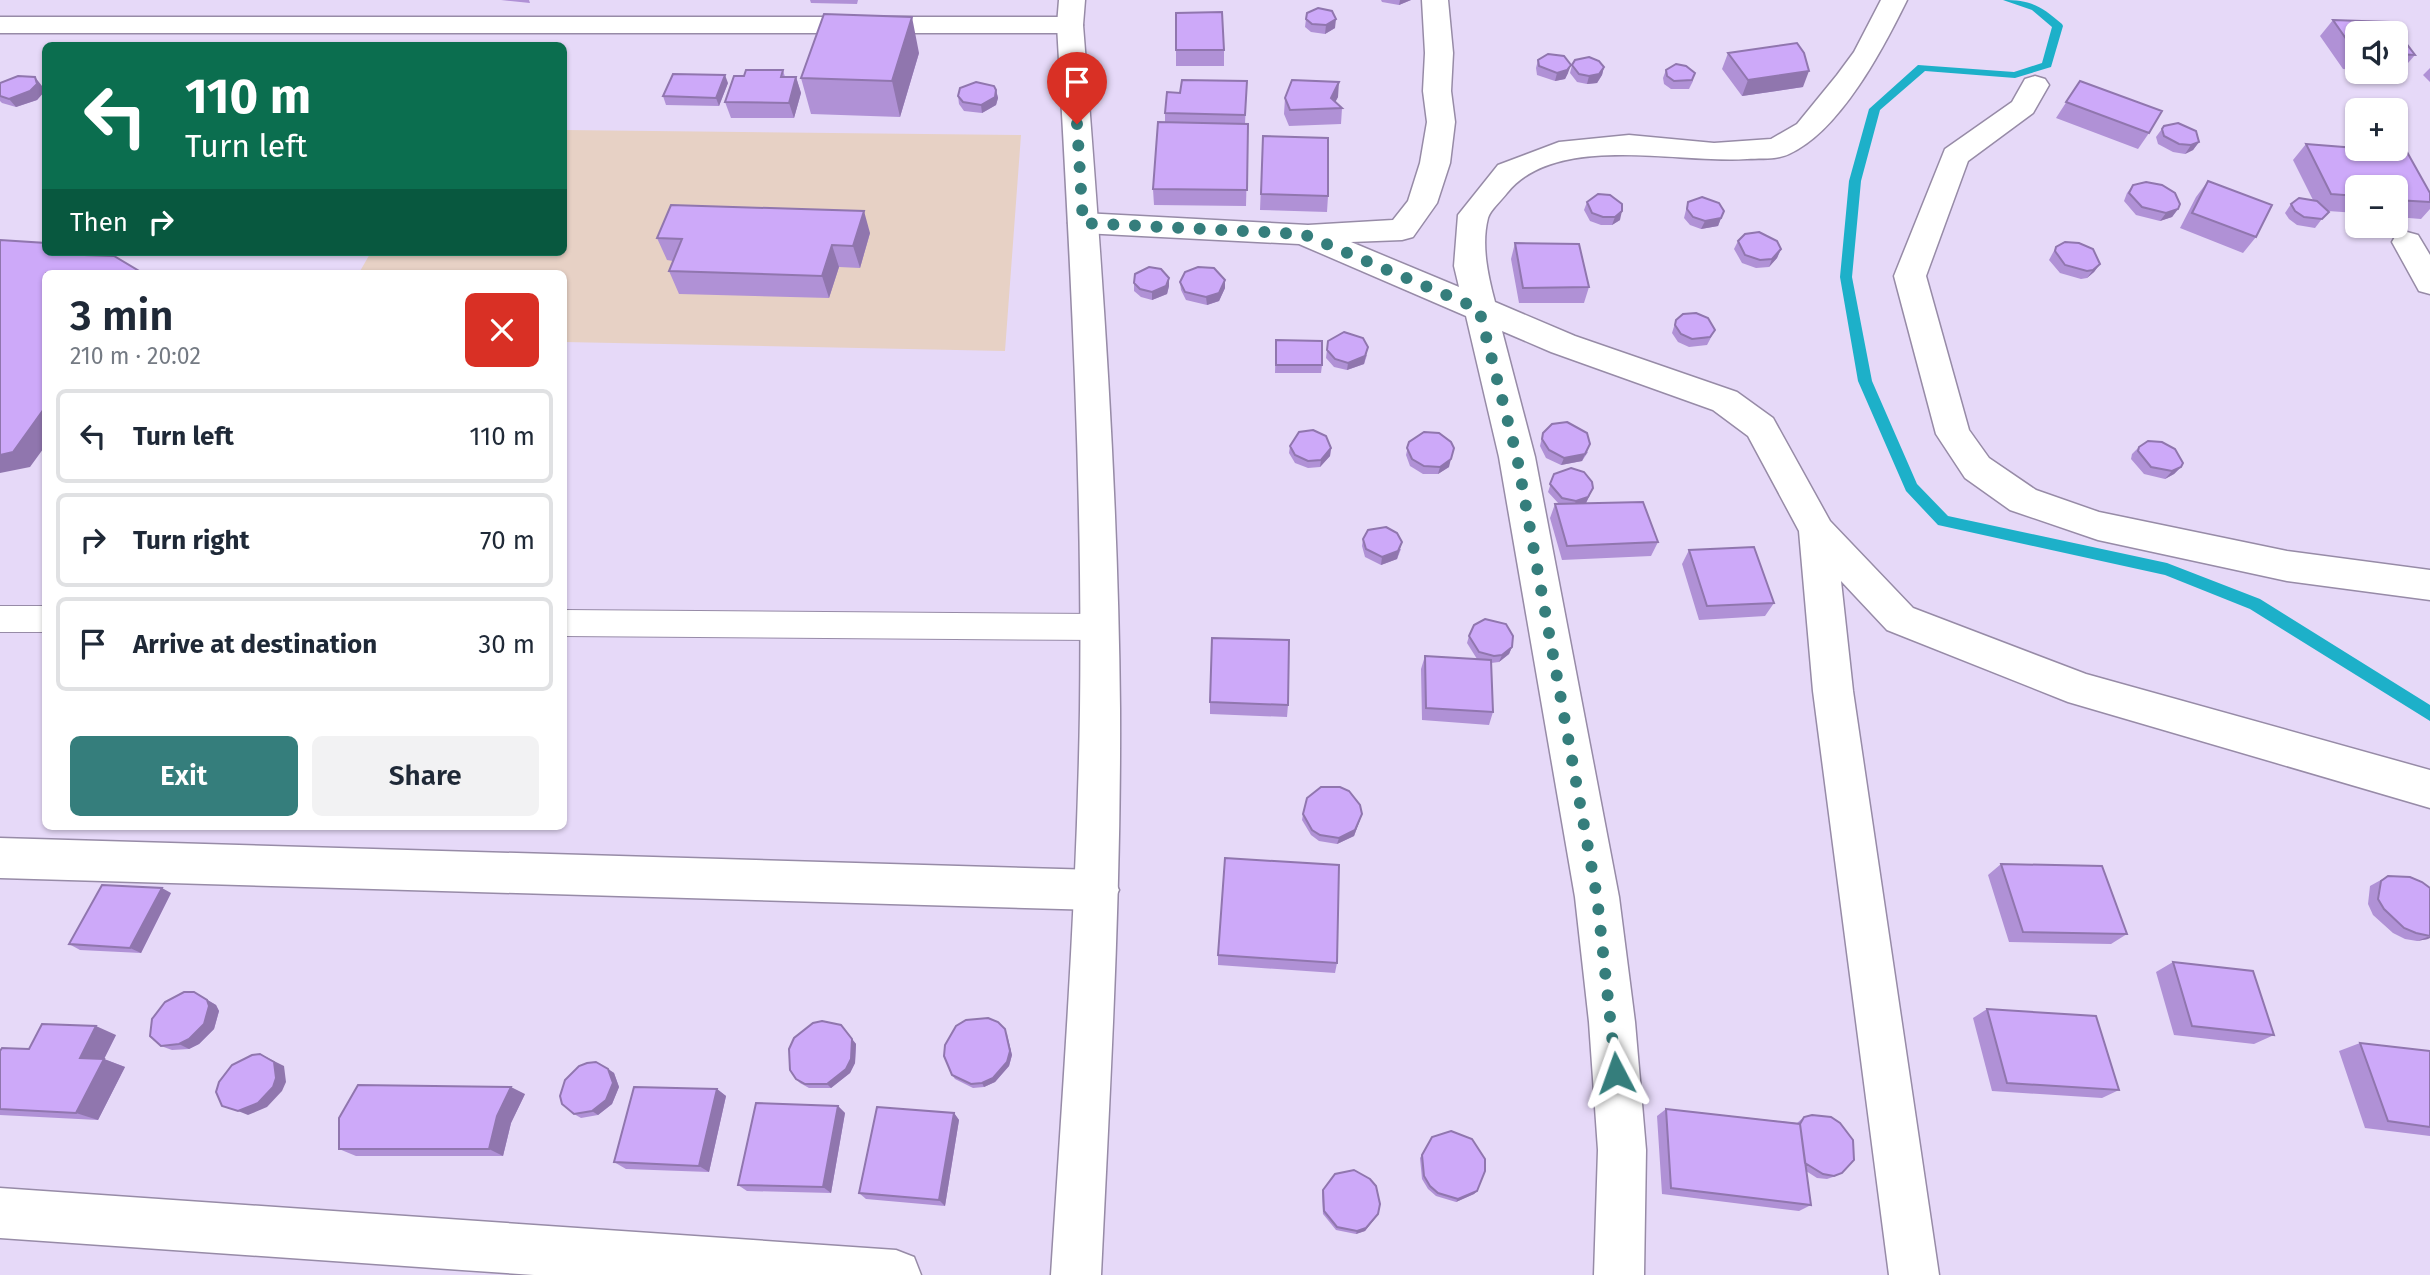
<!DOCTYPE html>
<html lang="en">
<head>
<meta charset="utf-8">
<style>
	:root { --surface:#fff; --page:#f2f2f3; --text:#1f2937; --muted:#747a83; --line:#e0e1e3; --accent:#357e7c }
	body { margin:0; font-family:"Fira Sans",sans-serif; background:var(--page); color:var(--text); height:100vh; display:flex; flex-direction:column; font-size:26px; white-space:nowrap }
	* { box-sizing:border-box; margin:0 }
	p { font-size:23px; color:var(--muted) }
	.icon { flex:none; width:38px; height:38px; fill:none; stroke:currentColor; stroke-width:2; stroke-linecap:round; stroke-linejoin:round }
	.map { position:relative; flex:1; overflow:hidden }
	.sheet { position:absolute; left:42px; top:270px; width:525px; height:560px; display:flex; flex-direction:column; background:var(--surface); border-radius:10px; box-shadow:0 2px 5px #0004 }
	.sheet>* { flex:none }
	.guide { position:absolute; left:42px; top:42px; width:525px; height:214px; border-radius:10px; box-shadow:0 2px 5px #0004; background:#0b6e4f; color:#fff; overflow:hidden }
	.tools { position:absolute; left:2345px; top:21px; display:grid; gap:14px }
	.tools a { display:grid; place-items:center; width:63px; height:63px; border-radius:10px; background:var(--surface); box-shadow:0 2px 5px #0004; font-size:35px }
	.pin { position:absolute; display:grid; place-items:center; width:60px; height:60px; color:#fff; margin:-72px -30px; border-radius:50% 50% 50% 0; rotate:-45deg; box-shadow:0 0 7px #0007 }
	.pin .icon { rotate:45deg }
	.me { position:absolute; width:77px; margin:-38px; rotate:356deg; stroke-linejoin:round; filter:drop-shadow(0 0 5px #0008) }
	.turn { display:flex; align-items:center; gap:24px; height:147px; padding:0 28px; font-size:32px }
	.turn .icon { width:91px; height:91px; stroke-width:2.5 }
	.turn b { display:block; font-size:49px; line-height:60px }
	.then { display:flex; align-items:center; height:66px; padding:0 28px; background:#0003; gap:14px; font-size:26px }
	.round { display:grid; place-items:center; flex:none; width:74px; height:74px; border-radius:10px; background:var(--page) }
	.overview { display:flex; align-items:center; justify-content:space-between; height:119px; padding:0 28px }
	h1 { font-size:42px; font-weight:600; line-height:52px }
	.primary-button { display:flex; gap:14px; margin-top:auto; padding:14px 28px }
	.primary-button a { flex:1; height:80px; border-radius:10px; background:var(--accent); color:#fff; font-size:28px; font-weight:600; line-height:80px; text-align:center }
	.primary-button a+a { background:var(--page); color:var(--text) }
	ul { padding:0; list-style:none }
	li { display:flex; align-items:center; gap:21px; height:94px; margin:0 14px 10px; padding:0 14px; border:4px solid var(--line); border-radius:10px }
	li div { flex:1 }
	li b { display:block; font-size:26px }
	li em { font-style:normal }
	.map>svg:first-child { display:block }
	.education { fill:#e7d1c5 }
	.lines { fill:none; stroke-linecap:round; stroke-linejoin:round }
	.stream { fill:#1db0c9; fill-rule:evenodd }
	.lane-casing { stroke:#978ba7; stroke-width:2 }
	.street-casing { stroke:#978ba7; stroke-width:3 }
	.secondary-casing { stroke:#978ba7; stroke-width:3 }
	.lane { fill:#fff; fill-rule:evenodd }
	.street { fill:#fff; fill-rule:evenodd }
	.secondary { fill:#fff; fill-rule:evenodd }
	.wall { fill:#b091d6 }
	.shaded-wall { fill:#9076ae }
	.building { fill:#cda9f9; stroke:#9076ae; stroke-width:2 }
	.route { stroke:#357e7c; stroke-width:12; stroke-dasharray:0 21.6 }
</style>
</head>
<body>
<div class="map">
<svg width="2430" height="1275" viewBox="0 0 2430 1275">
	<rect width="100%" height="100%" fill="#e6d9f8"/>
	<path class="education" d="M564,130L1021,135L1005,351L564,342V273H359L371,252H564Z"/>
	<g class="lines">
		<path class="stream" d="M2003,0C2031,0 2041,6 2062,24L2063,26L2051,67L2015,78L1925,71L1880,110L1861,181L1852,277L1872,381L1917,484L1948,516L2167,563L2260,599L2430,705V721L2250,609L2165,575L1938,525L1906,491L1858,381L1840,277L1849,181L1869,109L1918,65L2014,72L2042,63L2052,27L2032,10Z"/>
		<defs>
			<path id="lane" d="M0,606H46V632H0Z
				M564,610L1099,614L1110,618L1115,627L1110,636L1099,640L564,636Z"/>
			<path id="street" d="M1422,0H1448L1453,53L1451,91L1455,122L1450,163L1437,203L1413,237L1402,240L1351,242L1459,287L1454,266L1458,215L1498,165L1559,142L1629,135L1714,143L1771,139L1797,124L1837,75L1854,52L1881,0H1907C1883,49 1840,131 1789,154C1777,160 1760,158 1747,159C1678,164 1556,132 1507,193C1502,200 1490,210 1488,218C1481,245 1488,276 1495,302L1575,336L1737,392L1773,418L1830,521L1913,608L2086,674L2430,770V808L2068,702L1887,630L1841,581L1853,691L1939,1275H1889L1813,691L1799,531L1748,436L1713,410L1551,352L1502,331L1535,457L1619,897L1635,1022L1646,1150L1644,1275H1594L1598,1150L1589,1022L1575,897L1499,457L1466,316L1299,244L1083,233L1072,230L1068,223L1072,216L1083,213L1308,225L1393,220L1408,201L1420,163L1427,122L1423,91L1425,53Z
				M0,17H1070L1079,19L1083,25L1079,31L1070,33H0Z
				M2035,76L2045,79L2049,85L2033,113L1968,161L1926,276L1969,430L1989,458L2036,490L2099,512L2287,551L2430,570V600L2287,581L2098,540L2010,510L1965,478L1936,434L1894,276L1945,149L2012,102L2025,79Z
				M2407,232L2418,235L2430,255V294L2419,291L2392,242L2396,235Z
				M0,838L1097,870L1112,876L1119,890L1112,904L1097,910L0,878Z
				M0,1188L896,1250L914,1257L921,1275H534L0,1238Z"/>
			<path id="secondary" d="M1059,0H1085L1083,25C1101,253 1118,481 1120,709C1121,898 1110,1087 1101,1275H1051C1063,1087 1077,899 1080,710C1083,481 1070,253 1057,25Z"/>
		</defs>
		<use href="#lane" class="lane-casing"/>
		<use href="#street" class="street-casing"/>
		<use href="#secondary" class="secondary-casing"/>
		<use href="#lane" class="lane"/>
		<use href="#street" class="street"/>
		<use href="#secondary" class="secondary"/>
	</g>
	<path class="wall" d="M501,0H529L530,3Z
		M810,0H858L857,4L811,3Z
		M1381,0H1411L1399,5L1382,2Z
		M1176,13L1224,50V66H1176Z
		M1306,19L1335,28L1325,34L1311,32L1305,27Z
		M2333,20L2390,22L2415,55L2401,71H2396V33H2357V70L2343,69L2320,36Z
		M919,53L900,117L811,114L801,78Z
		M1728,53L1803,87L1742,96L1722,69Z
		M1538,60L1568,73L1565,79L1555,81L1537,75L1536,68Z
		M1572,65L1604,67L1602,75L1597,83L1587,84L1577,82L1570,73Z
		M2430,68V82L2423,75Z
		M783,70L785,77H796L801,93L794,118H731L725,102L744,76Z
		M1666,70L1693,81L1689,89H1671L1664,84L1663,78Z
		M1247,81L1245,124H1248L1246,206L1154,205L1153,189L1165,123V113L1180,93Z
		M2080,81L2149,133L2138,149L2056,118Z
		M0,83L42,86L44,92L37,100L16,107L2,103L0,101Z
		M728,83L719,106L666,105L663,96Z
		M996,90L998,98L996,105L982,113L964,111L959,104L958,96Z
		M1338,97L1335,102L1342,108L1341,124L1289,126L1284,114L1285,98Z
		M2164,126L2199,142L2193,150L2185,154L2173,152L2158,144L2156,137Z
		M1263,136L1328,196L1327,212L1260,210Z
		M2306,144L2430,193V209L2421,219L2396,217V187H2357V213L2328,211L2315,228L2297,225L2289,219L2285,213L2291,204L2313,200L2293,160Z
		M2208,181L2256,237L2243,253L2180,228L2196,197Z
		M2133,185L2178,209L2172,217L2160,221L2136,215L2124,201L2127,193Z
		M1587,202L1620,220L1612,225H1601L1590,221L1584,210Z
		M1688,202L1724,211L1718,226L1701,229L1690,225L1684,218Z
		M870,233L860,268L839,267L829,298L679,294L669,271L673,261L667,260L657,238Z
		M1738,241L1781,249L1777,258L1769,267L1756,268L1742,263L1734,249Z
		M1515,243L1589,287L1584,303H1519L1511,259Z
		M2056,247L2100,264L2094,272L2087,278L2081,279L2060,273L2049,260Z
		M1169,278V286L1167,294L1152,300L1141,297L1134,291V283Z
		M1180,282L1225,288L1219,301L1207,305L1186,300L1181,290Z
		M1676,320L1715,330L1707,345L1689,347L1678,342L1672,333Z
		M1276,340L1322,365L1321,373H1275Z
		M1328,341L1367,355L1364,364L1347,370L1334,367L1326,358Z
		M1543,433L1588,452L1582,461L1561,465L1546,458L1540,446Z
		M1409,442L1449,467L1438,474H1423L1410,466L1406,455Z
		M1290,446L1331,448L1330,456L1320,467L1308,468L1295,463L1289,453Z
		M2139,447L2181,467L2174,474L2165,479L2144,474L2131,459L2132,454Z
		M1554,474L1590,495L1586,503L1658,542L1651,556L1562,560L1550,518L1555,504H1559L1548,492Z
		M1363,539L1401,549L1397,559L1381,565L1365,557L1362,546Z
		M1689,550L1774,603L1765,616L1699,620L1682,564Z
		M1469,636L1512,647L1509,654L1499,662L1491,663L1493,712L1489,725L1422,720L1421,669L1425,656L1480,659H1477L1467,643Z
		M1210,702L1288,705L1287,717L1210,714Z
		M1303,814L1360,820L1354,836L1337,844L1319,841L1311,835L1302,820Z
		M2001,864L2127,934L2111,944L2009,942L1988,875Z
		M2388,876L2430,888L2428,939L2417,941L2405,939L2393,933L2373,915L2368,904L2370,886Z
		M171,893L141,953L80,950L69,944Z
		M1218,955L1337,963L1335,973L1218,965Z
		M2173,962L2274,1035L2254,1044L2174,1035L2156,972Z
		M194,992L216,1005L219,1011L214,1029L199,1044L189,1049L172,1050L161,1046Z
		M1987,1009L2119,1090L2102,1098L1992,1091L1973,1018Z
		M841,1025L856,1044L855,1063L850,1073L831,1088H809L800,1083L796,1079Z
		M1007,1034L1012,1055L1009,1066L995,1082L984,1087L973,1088L955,1079L952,1075Z
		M116,1035L104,1059L125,1067L98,1120L0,1115V1051L29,1049Z
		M2360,1043L2430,1051V1136L2365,1128L2339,1051Z
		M608,1069L614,1073L619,1087L612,1104L598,1115L581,1118L574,1114Z
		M717,1089L726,1096L709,1172L626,1169L614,1162Z
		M525,1094L511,1123L503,1156H356L339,1149Z
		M838,1106L845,1113L831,1193L747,1191L738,1185Z
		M1666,1109L1797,1123L1804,1117L1836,1176L1827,1179L1817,1178L1806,1171L1811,1205L1799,1211L1662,1194L1657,1116Z
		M954,1113L959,1120L945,1206L866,1199L859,1193Z
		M1432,1137L1477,1191L1474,1194L1456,1202L1436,1196L1428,1189L1422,1179L1420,1158Z
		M1323,1190L1376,1217L1365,1231L1356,1234L1336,1230L1323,1214L1322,1193Z"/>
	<path class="shaded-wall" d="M1400,0H1411L1399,5Z
		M912,17L919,53L900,117L892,81Z
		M1336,19L1335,28L1325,34L1326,25Z
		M1571,65L1568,73L1565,79L1555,81L1557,73Z
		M1604,67L1602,75L1597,83L1587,84L1589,76Z
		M1809,71L1803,87L1742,96L1748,80Z
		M725,75L728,83L719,106L716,98Z
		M35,77L42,86L44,92L37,100L16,107L9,99Z
		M796,77L801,93L794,118L789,103Z
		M1339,82L1338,97L1332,108L1331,98Z
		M996,90L998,98L996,105L982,113L981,105Z
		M2199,142L2193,150L2185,154L2191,145Z
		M2178,209L2172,217L2160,221L2166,213Z
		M864,211L870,233L860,268L853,246Z
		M1622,211L1620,220L1612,225L1615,217Z
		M1721,218L1718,226L1701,229L1705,221Z
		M832,245L839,267L829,298L822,276Z
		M1781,249L1777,258L1769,267L1772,259Z
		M2100,264L2094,272L2087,278L2093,270Z
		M1169,278V286L1167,294L1152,300V292Z
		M1225,280V288L1219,301L1207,305L1206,297Z
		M1368,347L1364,364L1347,370L1348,363Z
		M46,406V445L30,467L0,473V455Z
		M1590,444L1582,461L1561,465L1564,458Z
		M1331,448L1330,456L1320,467L1321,460Z
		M1451,459L1449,467L1438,474L1440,467Z
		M2181,467L2174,474L2165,479L2172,471Z
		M1593,488L1585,505L1573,508L1576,501Z
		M1402,542L1397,559L1381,565L1382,557Z
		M1512,647L1509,654L1499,662L1502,655Z
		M1362,814L1354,836L1337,844L1339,838Z
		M162,888L171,893L141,953L130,948Z
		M2430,936V938L2428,939L2417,941Z
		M194,992L216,1005L219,1011L214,1029L199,1044L189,1049L179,1044Z
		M96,1026L116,1035L104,1059L125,1067L98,1120L76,1113L80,1058Z
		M1005,1029L1012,1055L1009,1066L995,1082L984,1087L982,1083Z
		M852,1039L856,1044L855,1063L850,1073L831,1088L827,1084Z
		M260,1054L284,1066L286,1082L282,1091L267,1107L248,1115L238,1111Z
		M608,1069L614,1073L619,1087L612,1104L598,1115L592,1111Z
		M511,1087L525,1094L511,1123L503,1156L489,1149L497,1116Z
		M717,1089L726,1096L709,1172L699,1166Z
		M838,1106L845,1113L831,1193L823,1187Z
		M954,1113L959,1120L945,1206L939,1200Z
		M1477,1191L1474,1194L1456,1202L1458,1199Z
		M1376,1217L1365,1231L1356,1234L1357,1231Z"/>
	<path class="building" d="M1318,8L1332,11L1336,19L1326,25L1312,24L1306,19L1307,13Z
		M1222,12L1224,50H1176V13Z
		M824,14L912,17L892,81L801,78Z
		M2333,20L2390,22L2415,55L2396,54V33H2357V53H2356Z
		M1797,43L1804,53L1809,71L1748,80L1728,53Z
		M1548,54L1564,56L1571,65L1567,70L1557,73L1539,66L1538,60Z
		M1589,57L1599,61L1604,67L1599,74L1589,76L1579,74L1572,65L1575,60Z
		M1676,64L1686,66L1695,73L1692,80L1674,81L1667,76L1666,70Z
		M746,70H783L781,77H796L789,103L725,102L734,76H744Z
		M673,74L725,75L716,98L663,96Z
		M18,76L35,77L37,84L30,91L9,99L0,96V83Z
		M1182,80L1247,81L1245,115L1165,113L1167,92L1180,93Z
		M1292,80L1339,82L1331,98L1342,108L1290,110L1285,98Z
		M2080,81L2162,111L2149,133L2066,102Z
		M976,82L994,86L996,90L995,97L981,105L963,102L958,96L960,88Z
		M1158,122L1248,124L1247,190L1153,189Z
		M2178,123L2196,131L2199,142L2191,145L2179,144L2164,136L2162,129L2164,126Z
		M1263,136L1328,138V196L1261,194Z
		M2306,144L2407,152L2430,193V202L2396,200V187H2357V196L2331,194Z
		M2208,181L2272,205L2256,237L2192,213Z
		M2146,182L2162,185L2175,193L2180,204L2178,209L2166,213L2142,207L2129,193L2133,185Z
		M1598,194L1610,195L1622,204V211L1615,217H1603L1592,213L1587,202Z
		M1702,197L1719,203L1724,211L1721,218L1705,221L1693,217L1687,209L1688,202Z
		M2299,198L2317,201L2329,212L2322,219L2304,217L2295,211L2291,204Z
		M671,205L864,211L853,246L832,245L822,276L669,271L682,239L657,238Z
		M1759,232L1777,241L1781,249L1772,259L1760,260L1745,255L1738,241L1745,234Z
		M0,240L46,243V252H76L84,255L114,256L139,271L138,273H46V406L13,452L0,455Z
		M2065,242L2079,243L2093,249L2100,264L2093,270L2087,271L2065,265L2055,251L2056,247Z
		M1515,243L1579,244L1589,287L1523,288Z
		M1149,267L1161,269L1169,278L1166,286L1152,292L1140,289L1134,283L1135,274Z
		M1198,267L1214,268L1225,280L1219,293L1206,297L1185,292L1180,282L1185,272Z
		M1696,313L1708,318L1715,330L1710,337L1692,339L1681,334L1675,325L1676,320L1683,314Z
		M1344,332L1363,338L1368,347L1365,356L1348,363L1335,359L1327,350L1328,341Z
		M1276,340L1322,341V365H1276Z
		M1567,422L1587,433L1590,444L1585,454L1564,458L1549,450L1542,439L1543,433L1552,424Z
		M1313,430L1326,436L1331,448L1321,460L1308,461L1295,455L1290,446L1299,432Z
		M1424,432L1439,433L1451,442L1454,448L1451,459L1440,467L1424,466L1412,459L1407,448L1409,442Z
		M2148,441L2162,442L2175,449L2183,463L2181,467L2172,471L2151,467L2138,451L2139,447Z
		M1571,468L1584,472L1592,482L1593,488L1588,497L1576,501L1562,498L1550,484L1554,474Z
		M1643,502L1658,542L1567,546L1555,504Z
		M1386,527L1397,533L1402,542L1398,551L1382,557L1366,549L1363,539L1368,530Z
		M1754,547L1774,603L1707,606L1689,550Z
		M1485,619L1506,624L1513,636L1512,647L1502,655L1494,656L1479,652L1469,636L1474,625Z
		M1212,638L1289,640L1288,705L1210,702Z
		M1425,656L1491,660L1493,712L1426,708Z
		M1321,787H1340L1349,791L1360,805L1362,814L1355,830L1339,838L1320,835L1312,830L1303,814L1307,798Z
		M1225,858L1339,865L1337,963L1218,955Z
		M2001,864L2102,866L2127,934L2023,932Z
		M2388,876L2410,877L2422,882L2430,888V936L2416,933L2404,928L2384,909L2378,899L2381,881Z
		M102,885L162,888L130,948L69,944Z
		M2173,962L2253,971L2274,1035L2192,1026Z
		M184,992H194L207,1000L209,1006L204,1024L189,1039L179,1044L161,1046L150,1036L152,1019L165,1002Z
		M1987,1009L2096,1016L2119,1090L2007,1083Z
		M988,1018L998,1022L1005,1029L1010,1051L1007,1062L993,1078L982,1083L971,1084L952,1075L944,1056L945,1045L956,1026L966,1020Z
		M822,1021L841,1025L852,1039L851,1059L846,1069L827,1084H805L796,1079L790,1070L789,1049L794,1038L813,1023Z
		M42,1024L96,1026L80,1058L104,1059L76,1113L0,1109V1051L2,1048L29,1049Z
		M2360,1043L2430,1051V1127L2388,1121Z
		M260,1054L274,1062L276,1078L273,1087L258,1103L238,1111L222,1106L216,1092L219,1082L232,1065L252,1055Z
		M596,1062L608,1069L613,1083L606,1100L592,1111L574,1114L562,1104L560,1096L565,1080L579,1066L587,1063Z
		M358,1085L511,1087L497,1116L489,1149H339V1118Z
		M634,1087L717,1089L699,1166L614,1162Z
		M756,1103L838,1106L823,1187L738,1185Z
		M877,1107L954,1113L939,1200L859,1193Z
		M1666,1109L1800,1124L1811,1205L1671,1188Z
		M1812,1115L1831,1117L1840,1123L1853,1140L1854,1160L1842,1173L1834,1176L1823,1174L1805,1163L1800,1124L1804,1117Z
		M1451,1131L1472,1139L1485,1159V1171L1477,1191L1458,1199L1438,1193L1430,1186L1424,1176L1422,1155L1432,1137Z
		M1354,1170L1370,1179L1376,1186L1380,1204L1378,1214L1366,1228L1357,1231L1337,1227L1324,1211L1323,1190L1335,1174Z"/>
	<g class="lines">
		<path class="route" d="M1077,124L1083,223L1303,234L1479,309L1517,457L1597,897L1616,1073"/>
	</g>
</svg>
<div class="tools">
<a><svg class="icon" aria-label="sound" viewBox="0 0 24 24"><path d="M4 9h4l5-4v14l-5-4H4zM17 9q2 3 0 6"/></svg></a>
<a>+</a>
<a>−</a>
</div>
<div class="pin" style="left:1077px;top:124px;background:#d93025"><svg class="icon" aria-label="arrive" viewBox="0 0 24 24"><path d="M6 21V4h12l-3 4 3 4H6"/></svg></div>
<svg class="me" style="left:1616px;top:1073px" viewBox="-20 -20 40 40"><path d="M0-17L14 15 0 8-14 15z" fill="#357e7c" stroke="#fff" stroke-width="4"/></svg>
<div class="guide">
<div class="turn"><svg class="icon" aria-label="left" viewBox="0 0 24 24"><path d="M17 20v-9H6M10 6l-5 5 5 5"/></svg><div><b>110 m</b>Turn left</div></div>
<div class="then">Then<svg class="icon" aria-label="right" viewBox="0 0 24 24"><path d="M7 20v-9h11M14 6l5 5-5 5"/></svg></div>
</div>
<section class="sheet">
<div class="overview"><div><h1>3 min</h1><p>210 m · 20:02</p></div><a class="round" style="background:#d93025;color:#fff"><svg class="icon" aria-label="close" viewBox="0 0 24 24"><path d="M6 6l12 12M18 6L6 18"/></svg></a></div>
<ul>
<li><svg class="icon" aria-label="left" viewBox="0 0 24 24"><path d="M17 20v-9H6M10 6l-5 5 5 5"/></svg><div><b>Turn left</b></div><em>110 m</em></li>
<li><svg class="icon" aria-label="right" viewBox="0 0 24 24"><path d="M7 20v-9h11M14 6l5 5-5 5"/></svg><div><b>Turn right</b></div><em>70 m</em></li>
<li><svg class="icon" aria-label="arrive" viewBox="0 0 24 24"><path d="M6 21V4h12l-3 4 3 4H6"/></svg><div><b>Arrive at destination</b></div><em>30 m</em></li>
</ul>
<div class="primary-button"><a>Exit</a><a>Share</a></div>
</section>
</div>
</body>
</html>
